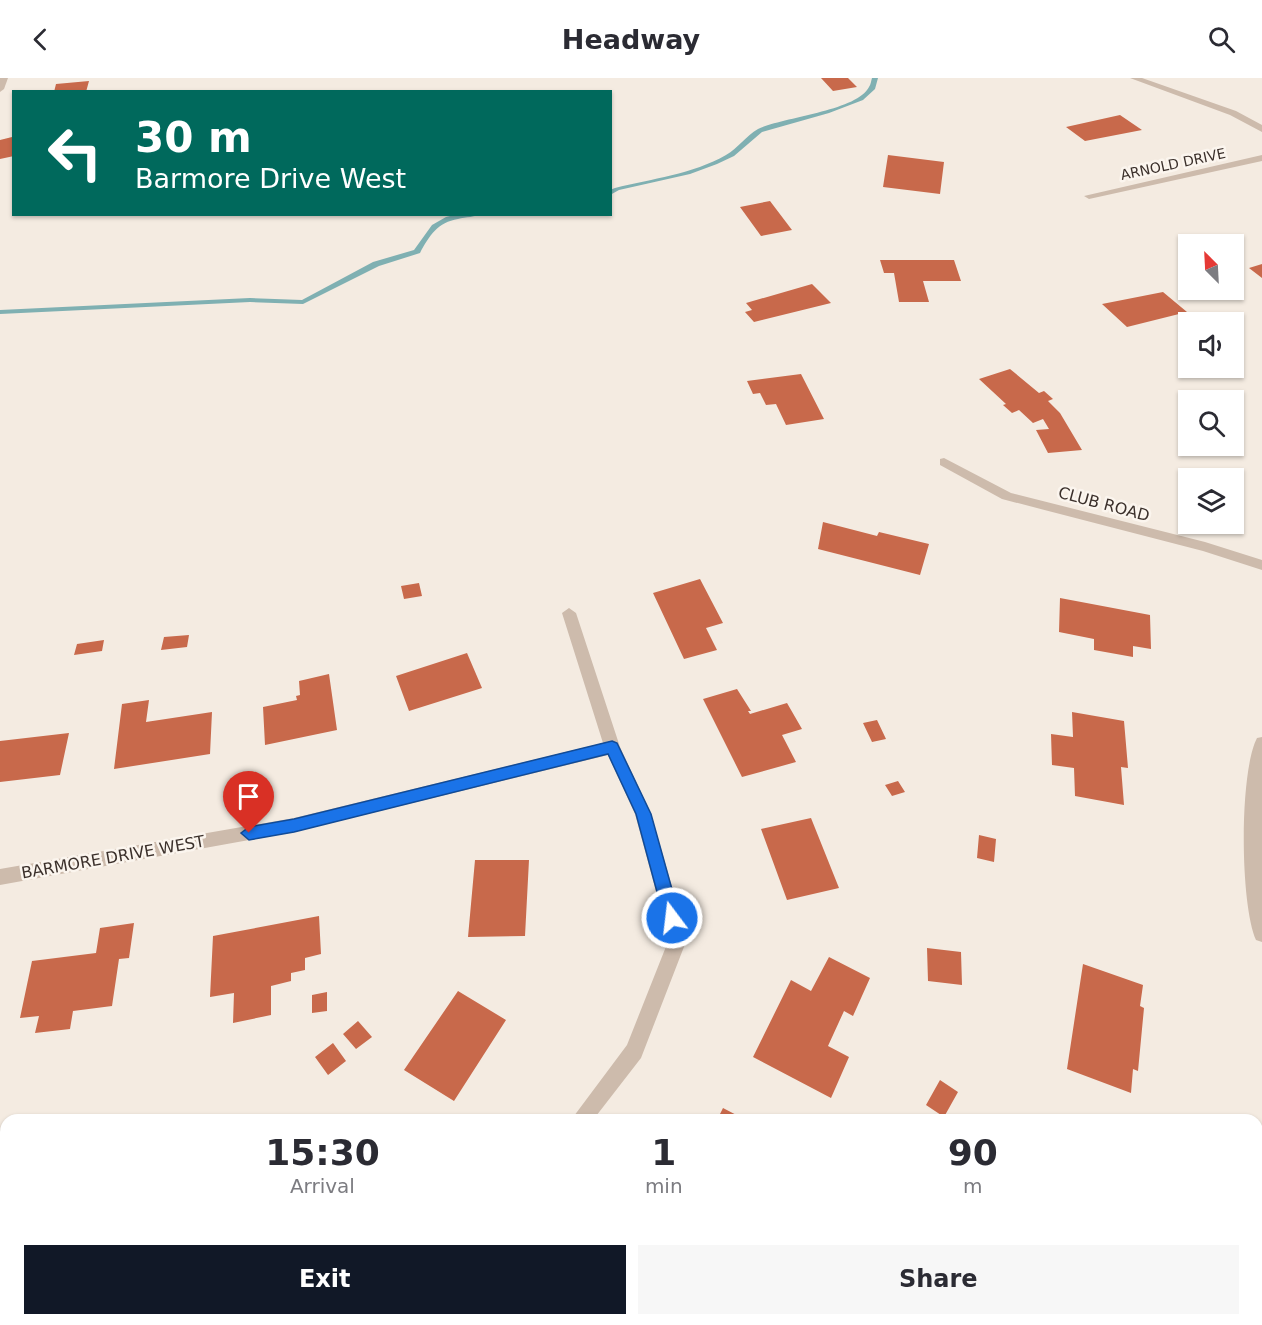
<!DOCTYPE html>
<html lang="en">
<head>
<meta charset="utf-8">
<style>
	:root { --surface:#fff; --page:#f7f7f7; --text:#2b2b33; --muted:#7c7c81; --accent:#111827 }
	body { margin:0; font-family:"DejaVu Sans",sans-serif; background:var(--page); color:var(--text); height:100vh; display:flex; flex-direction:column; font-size:22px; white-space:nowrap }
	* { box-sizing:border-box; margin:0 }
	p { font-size:20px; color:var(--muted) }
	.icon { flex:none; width:33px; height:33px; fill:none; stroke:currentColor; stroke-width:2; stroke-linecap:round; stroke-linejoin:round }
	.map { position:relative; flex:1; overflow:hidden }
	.sheet { position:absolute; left:0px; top:1036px; width:1263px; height:212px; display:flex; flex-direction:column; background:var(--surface); border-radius:18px 18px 0 0; box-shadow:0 2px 4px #0004 }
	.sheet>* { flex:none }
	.hud { position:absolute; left:12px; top:12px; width:600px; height:126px; border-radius:0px; box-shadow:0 2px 4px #0004; background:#00695c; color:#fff; overflow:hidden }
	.needle { width:39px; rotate:336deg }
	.controls { position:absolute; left:1178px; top:156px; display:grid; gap:12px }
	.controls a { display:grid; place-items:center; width:66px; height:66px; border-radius:0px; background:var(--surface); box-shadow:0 2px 4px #0004; font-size:30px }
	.pin { position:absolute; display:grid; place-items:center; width:51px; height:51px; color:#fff; margin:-62px -26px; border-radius:50% 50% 50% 0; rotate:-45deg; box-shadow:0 0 6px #0007 }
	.pin .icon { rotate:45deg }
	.me { position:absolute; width:66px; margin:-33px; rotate:345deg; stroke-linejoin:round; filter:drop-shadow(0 0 4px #0008) }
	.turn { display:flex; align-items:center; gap:21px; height:126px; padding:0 24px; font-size:27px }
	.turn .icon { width:78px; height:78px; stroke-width:2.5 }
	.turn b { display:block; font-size:42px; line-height:51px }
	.eta { display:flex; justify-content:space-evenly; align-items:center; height:102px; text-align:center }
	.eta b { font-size:36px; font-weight:800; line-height:42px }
	.action { display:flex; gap:12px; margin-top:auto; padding:12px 24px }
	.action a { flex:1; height:69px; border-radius:0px; background:var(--accent); color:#fff; font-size:24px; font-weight:800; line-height:69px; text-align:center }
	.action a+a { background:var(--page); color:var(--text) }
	header { display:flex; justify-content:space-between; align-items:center; height:78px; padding:0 24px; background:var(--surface); font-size:27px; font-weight:800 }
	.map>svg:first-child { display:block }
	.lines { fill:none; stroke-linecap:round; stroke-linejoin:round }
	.stream { fill:#7fb0b2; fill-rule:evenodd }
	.building { fill:#c8694b }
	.lane { fill:#cdbbac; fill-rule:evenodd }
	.street { fill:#cdbbac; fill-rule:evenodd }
	.route { fill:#1a73e8; stroke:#114b97; stroke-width:1.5 }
	.labels { text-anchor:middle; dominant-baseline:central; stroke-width:5; stroke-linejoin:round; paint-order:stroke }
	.far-street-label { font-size:14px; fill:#3b302b; stroke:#fbf5ee }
	.street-label { font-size:16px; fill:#3b302b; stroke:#fbf5ee }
</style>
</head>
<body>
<header><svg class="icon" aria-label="back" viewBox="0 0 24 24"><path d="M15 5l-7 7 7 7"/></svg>Headway<svg class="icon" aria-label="search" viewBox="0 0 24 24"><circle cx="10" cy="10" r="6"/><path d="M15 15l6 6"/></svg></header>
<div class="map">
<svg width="1262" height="1247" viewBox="0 0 1262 1247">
	<rect width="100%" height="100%" fill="#f4ebe1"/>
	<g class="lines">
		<path class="stream" d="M872,0H878L875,11L863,22L829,35L762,54L734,78L717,86L690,96L619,112L610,117V112L615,110C651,101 693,96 726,77C738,70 746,58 758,51C783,39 857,33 869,9C871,6 871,3 872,0Z
			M458,136H482C475,139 466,139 458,141C438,144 429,158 420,175L379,188L303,226L250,224L0,236V232L250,220L302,222L373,184L414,172L432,147L446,139Z"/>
	</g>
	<path class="building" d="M821,0H848L857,9L833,13Z
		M89,3L86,14H54L56,6Z
		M1120,37L1142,52L1085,63L1066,49Z
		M12,59L14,78L0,81V62Z
		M888,77L944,84L940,116L883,109Z
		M770,123L792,152L761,158L740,129Z
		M880,182H954L961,203H923L929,224H899L894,195H884Z
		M1262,186V200L1249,190Z
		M812,206L831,225L754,244L745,234L752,232L746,225Z
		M1163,214L1187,234L1127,249L1102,226Z
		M1010,291L1039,315L1044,313L1053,321L1048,323L1060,335L1082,372L1048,375L1036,352L1049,351L1043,341L1033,345L1019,332L1012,335L1003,327L1006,326L979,301Z
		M801,296L824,341L786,347L776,326L766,327L760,315L753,316L747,303Z
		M823,444L877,458L879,454L929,466L920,497L818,471Z
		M700,501L723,545L706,550L717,572L684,581L653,515Z
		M419,505L422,518L404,521L401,508Z
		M1060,520L1150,537L1151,571L1133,568V579L1094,572V561L1059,554Z
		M189,557L187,569L161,572L164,559Z
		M104,562L102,573L74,577L77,566Z
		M467,575L482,610L409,633L396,598Z
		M329,596L337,652L265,667L263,629L297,622L296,618L300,617L299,603Z
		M737,611L751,633H748L750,636L787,625L802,651L782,657L796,684L742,699L703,621Z
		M149,622L146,644L212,634L210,676L114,691L122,626Z
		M1072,634L1124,643L1128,690L1121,689L1124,727L1075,718L1074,690L1052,687L1051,656L1073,659Z
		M877,642L886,661L872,664L863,645Z
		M69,655L60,697L0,704V663Z
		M898,703L905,714L892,718L885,707Z
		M811,740L839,810L787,822L761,751Z
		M979,757L996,761L994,784L977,780Z
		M475,782H529L525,858L468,859Z
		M319,838L321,876L305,880V892L291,895V903L271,908V937L233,945L234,915L210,919L213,858Z
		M134,845L129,880L119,881L112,928L73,933L70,951L35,955L39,938L20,940L32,883L96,875L100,850Z
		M927,870L961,874L962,907L928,903Z
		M829,879L870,900L853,938L844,933L828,968L849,979L831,1020L753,979L791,902L811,913Z
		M1083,886L1143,907L1140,928L1144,930L1138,993L1133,991L1131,1015L1067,991Z
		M458,913L506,942L454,1023L404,992Z
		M327,914V933L312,935V917Z
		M358,943L372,959L356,971L343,956Z
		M333,965L346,983L328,997L315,979Z
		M940,1002L958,1014L944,1039L926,1027Z
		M723,1030L746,1042H717Z
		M6,1076V1094L0,1096V1077Z
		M40,1242H131L133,1247H33Z
		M982,1242H1052L1050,1247H981Z"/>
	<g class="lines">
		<path class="lane" d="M0,0H8L4,11L0,14Z"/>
		<path class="street" d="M1130,0H1142L1236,33L1262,47V54L1230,37Z
			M1262,77V83L1089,121L1084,118Z
			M944,380L1011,415L1205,464L1262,482V492L1203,473L1002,421L940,387V381Z
			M569,530L576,535L620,669L651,736L687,861L641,980L593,1042H571L627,967L669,861L635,736L608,677L294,754L0,807V791L294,740L603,665L562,535Z
			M1262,659V864L1256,862C1240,826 1239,695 1257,660Z
			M382,1242H407L405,1247H380Z"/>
	</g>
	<path class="route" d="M612,663L617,665L651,736L680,840L678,845L672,848L666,845L664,840L636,736L608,676L294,754L249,762L241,755L249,749L294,741Z"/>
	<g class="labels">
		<g class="far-street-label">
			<text transform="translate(1173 86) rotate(-12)">ARNOLD DRIVE</text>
		</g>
		<g class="street-label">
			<text transform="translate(1104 426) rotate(15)">CLUB ROAD</text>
			<text transform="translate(113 779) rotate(-10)">BARMORE DRIVE WEST</text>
		</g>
	</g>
</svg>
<div class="controls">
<a><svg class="needle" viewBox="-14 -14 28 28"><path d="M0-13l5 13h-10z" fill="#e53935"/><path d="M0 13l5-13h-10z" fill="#7c7c81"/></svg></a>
<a><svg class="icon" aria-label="sound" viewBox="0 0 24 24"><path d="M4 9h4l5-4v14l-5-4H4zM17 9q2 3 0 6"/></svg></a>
<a><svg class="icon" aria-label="search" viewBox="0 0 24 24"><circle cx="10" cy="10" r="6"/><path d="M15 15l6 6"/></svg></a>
<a><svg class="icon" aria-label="layers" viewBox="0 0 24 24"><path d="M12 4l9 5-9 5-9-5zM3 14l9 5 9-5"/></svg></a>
</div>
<div class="pin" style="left:249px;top:755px;background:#d93025"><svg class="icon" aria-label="arrive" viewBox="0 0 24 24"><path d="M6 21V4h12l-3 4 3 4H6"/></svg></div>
<svg class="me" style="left:672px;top:840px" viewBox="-20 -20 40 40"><circle r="17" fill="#1a73e8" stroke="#fff" stroke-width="3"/><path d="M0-11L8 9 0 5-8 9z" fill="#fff"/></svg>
<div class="hud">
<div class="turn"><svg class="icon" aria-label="left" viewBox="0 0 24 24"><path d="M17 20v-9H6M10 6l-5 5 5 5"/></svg><div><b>30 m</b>Barmore Drive West</div></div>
</div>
<section class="sheet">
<div class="eta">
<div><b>15:30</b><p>Arrival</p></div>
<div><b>1</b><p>min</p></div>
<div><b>90</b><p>m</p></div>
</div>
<div class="action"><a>Exit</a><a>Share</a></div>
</section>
</div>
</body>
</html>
